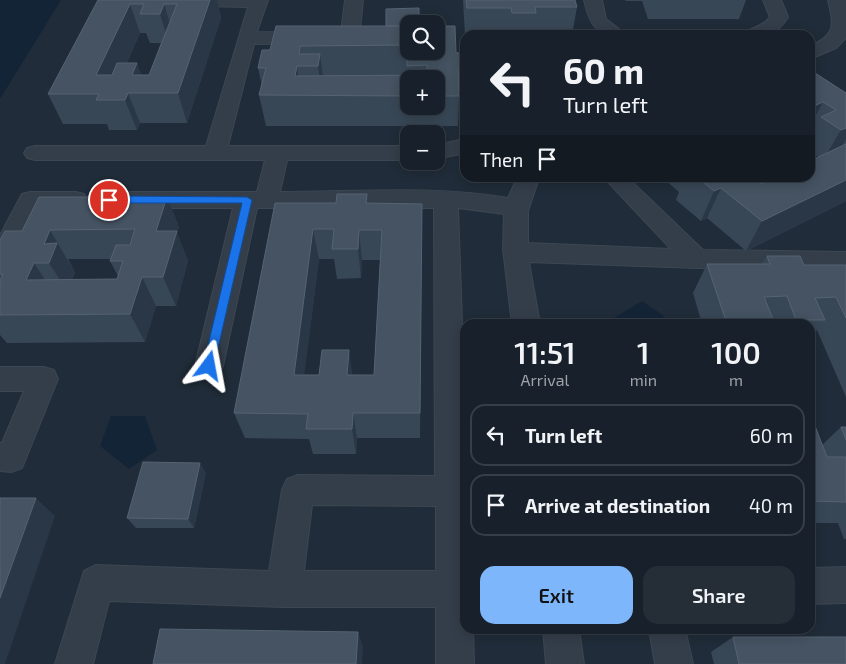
<!DOCTYPE html>
<html lang="en">
<head>
<meta charset="utf-8">
<style>
	:root { --surface:#18212b; --page:#252e37; --text:#f1f3f6; --muted:#9fa3a9; --line:#363e47; --accent:#7eb6fb }
	body { margin:0; font-family:"Exo 2",sans-serif; background:var(--page); color:var(--text); height:100vh; display:flex; flex-direction:column; font-size:19px; white-space:nowrap }
	* { box-sizing:border-box; margin:0 }
	p { font-size:16px; color:var(--muted) }
	.icon { flex:none; width:28px; height:28px; fill:none; stroke:currentColor; stroke-width:2; stroke-linecap:round; stroke-linejoin:round }
	.map { position:relative; flex:1; overflow:hidden }
	.details { position:absolute; left:460px; top:319px; width:355px; height:315px; display:flex; flex-direction:column; background:var(--surface); border-radius:15px; box-shadow:0 2px 12px #0003,0 0 0 1px var(--line) }
	.details>* { flex:none }
	.top-card { position:absolute; left:460px; top:30px; width:355px; height:152px; border-radius:15px; box-shadow:0 2px 12px #0003,0 0 0 1px var(--line); background:#18212b; color:var(--text); overflow:hidden }
	.controls { position:absolute; left:400px; top:15px; display:grid; gap:10px }
	.controls a { display:grid; place-items:center; width:45px; height:45px; border-radius:10px; background:var(--surface); box-shadow:0 2px 12px #0003,0 0 0 1px var(--line); font-size:25px }
	.pin { position:absolute; display:grid; place-items:center; width:42px; height:42px; color:#fff; margin:-21px; border:2px solid #fff; border-radius:50%; box-shadow:0 1px 5px #0007 }
	.me { position:absolute; width:55px; margin:-28px; rotate:13deg; stroke-linejoin:round; filter:drop-shadow(0 0 4px #0008) }
	.turn { display:flex; align-items:center; gap:18px; height:105px; padding:0 20px; font-size:22px }
	.turn .icon { width:65px; height:65px; stroke-width:2.5 }
	.turn b { display:block; font-size:35px; line-height:42px }
	.then { display:flex; align-items:center; height:48px; padding:0 20px; background:#0003; gap:10px; font-size:19px }
	.eta { display:flex; justify-content:space-evenly; align-items:center; height:85px; text-align:center }
	.eta b { font-size:30px; font-weight:600; line-height:35px }
	.action { display:flex; gap:10px; margin-top:auto; padding:10px 20px }
	.action a { flex:1; height:58px; border-radius:15px; background:var(--accent); color:#111; font-size:20px; font-weight:600; line-height:58px; text-align:center }
	.action a+a { background:var(--page); color:var(--text) }
	ul { padding:0; list-style:none }
	li { display:flex; align-items:center; gap:15px; height:62px; margin:0 10px 8px; padding:0 10px; border:2px solid var(--line); border-radius:15px }
	li div { flex:1 }
	li b { display:block; font-size:19px }
	li em { font-style:normal }
	.map>svg:first-child { display:block }
	.water { fill:#142437 }
	.lines { fill:none; stroke-linecap:round; stroke-linejoin:round }
	.minor-casing { stroke:#3d4753; stroke-width:2 }
	.minor { fill:#343e4a; fill-rule:evenodd }
	.wall { fill:#384756; fill-rule:evenodd }
	.shaded-wall { fill:#293746 }
	.building { fill:#455362; stroke:#556372; fill-rule:evenodd }
	.route { fill:#1a73e8; stroke:#114b97 }
</style>
</head>
<body>
<div class="map">
<svg width="846" height="664" viewBox="0 0 846 664">
	<rect width="100%" height="100%" fill="#202c39"/>
	<path class="water" d="M0,0H61L0,99Z
		M642,301L664,316L660,324H615L614,318Z
		M111,416H145L157,450L129,469L100,446Z"/>
	<g class="lines">
		<defs>
			<path id="minor" d="M144,0H268L257,32L341,33L345,0H363L359,39L357,43L254,44L228,146H409V160H287L280,192C355,192 434,185 508,198L517,178H539L528,211V243L671,249L607,181L609,178H628L703,250L846,252V270L697,268L529,262L540,324H512L503,249L504,214L458,208L465,410V629H473L474,664H436V607H284L109,601L93,664H55L84,571L96,565L269,571L282,490L287,479L298,475L435,476L434,208H257L223,366L219,374L209,378L199,374L195,366L233,208H131L123,206L119,200L123,194L131,192H257L265,160H35L27,158L24,153L27,148L35,146H206L248,7L153,5L147,4ZM312,505L436,506V571H304Z
				M584,0H602L606,19L627,35C597,35 591,30 584,0Z
				M763,0H781L788,17C776,37 765,35 744,35C750,26 764,27 770,17Z
				M828,0H846V38L836,48L810,59V46C836,35 834,25 828,0Z
				M465,139V153L436,159V145Z
				M30,192H76L84,194L88,200L84,206L76,208H38L9,267L0,269V235L22,194Z
				M0,367H44L54,370L58,379L22,468L11,472L0,471V443H2L24,391H0Z
				M846,567V603L810,604V568Z
				M543,629H579L584,664H546Z
				M649,629H685L693,664H655Z"/>
		</defs>
		<use href="#minor" class="minor-casing"/>
		<use href="#minor" class="minor"/>
	</g>
	<path class="wall" d="M98,0H217L221,18L187,123H140L137,130H109L107,124H63L48,94ZM140,33H146L150,43H161L149,75H141L137,63H127Z
		M463,0H575L577,7L572,35H465Z
		M625,0H746L739,19H648L642,1H626Z
		M409,24V51H436L465,53V97H459L458,126H266L259,95L262,86L258,68L270,50L386,26ZM409,79H436V106H409Z
		M810,75L846,93V201L746,251L707,218L701,221L676,200L679,192L663,178H758L757,180L761,184L818,157L810,151V137L811,135L810,134Z
		M167,197L179,227L177,233L188,261L176,306H156L145,342L7,343L0,335V240L22,231ZM68,259H111L110,261L118,276L117,279L72,280L75,273Z
		M275,203L422,204L420,438H357L356,454H313L309,439L245,438L234,413ZM319,259H334L337,279L361,278L362,260H380L374,375H304Z
		M767,256L804,265H846V397L817,330L810,339V324H702L693,293L707,264H762Z
		M810,413L822,445L841,427H846V539H844L838,523H810Z
		M206,473L194,528H136L127,518Z
		M733,637L846,664H714L711,652Z"/>
	<path class="shaded-wall" d="M210,0H217L221,18L187,123L178,93Z
		M130,4L140,33L111,100L96,75Z
		M164,4L173,33L169,43L160,14Z
		M320,54L324,84L322,96L318,66Z
		M137,63L148,93L132,75Z
		M297,66L301,95L295,76Z
		M128,93L140,123L137,130L125,100Z
		M823,102L810,126V108Z
		M846,128V139L838,154L823,160L841,130Z
		M846,180V201L746,251L762,221Z
		M721,188L707,218L701,221L714,191Z
		M167,197L179,227L177,233L188,261L176,306L163,277L156,231Z
		M313,229L319,259L301,401L294,375Z
		M50,230L75,273L68,292L49,263L44,244Z
		M359,230L362,260L361,278L358,249Z
		M34,263L53,292L26,280Z
		M142,277L156,306L145,342L130,314Z
		M349,350L353,377L347,375Z
		M353,413L357,438L356,454L352,429Z
		M200,463L206,473L194,528L188,519Z
		M36,498L55,516L5,664H0V598Z
		M358,632L363,647L362,664H356Z"/>
	<path class="building" d="M98,0H210L178,93H128L125,100H96L99,94H48ZM130,4H144L140,14H160L164,4H177L149,75H132L137,63H117L112,75H96Z
		M466,0H575L577,7H535L536,13H512L511,8H467Z
		M419,8V24H409V26H386V9Z
		M276,26H409V45L300,46L299,54H320L318,66H297L295,76L427,75V65L407,66V54H426V51H436V26H455L456,53H465V67H458L459,96H436V79H409V96L259,95L266,68H258L262,50H270Z
		M815,73L846,93V128L841,130L821,117L836,110L823,102L810,108V75Z
		M846,144V180L762,221L721,188L714,191L698,178H753L761,184L774,178H810V161Z
		M337,194H367L366,203L422,204L420,413H353L352,429H306L308,414L234,413L275,203H336ZM313,229H334L332,249H358L359,230H382L374,375H347L349,350H322L319,375H294Z
		M39,197H167L156,231H177L163,277H142L130,314L0,315V281L3,274H0V240L5,231H22ZM135,229L130,245H116L110,261H123L117,279L26,280L34,263H49L57,243L44,244L50,230Z
		M767,256H800L804,265H846V318L836,297L815,298L825,320H796L787,296L764,297L775,324H727L707,264H770Z
		M810,413L827,457H846V502L810,501Z
		M841,427H846V440Z
		M143,462L200,463L188,519L127,518Z
		M0,498H36L0,598Z
		M160,629L358,632L356,664H153Z
		M733,637H846V664H739Z"/>
	<path class="route" d="M109,196L247,197L252,200L213,370L209,371L203,366L242,203H109L104,200Z"/>
</svg>
<div class="controls">
<a><svg class="icon" aria-label="search" viewBox="0 0 24 24"><circle cx="10" cy="10" r="6"/><path d="M15 15l6 6"/></svg></a>
<a>+</a>
<a>−</a>
</div>
<div class="pin" style="left:109px;top:200px;background:#d93025"><svg class="icon" aria-label="arrive" viewBox="0 0 24 24"><path d="M6 21V4h12l-3 4 3 4H6"/></svg></div>
<svg class="me" style="left:209px;top:366px" viewBox="-20 -20 40 40"><path d="M0-17L14 15 0 8-14 15z" fill="#1a73e8" stroke="#fff" stroke-width="4"/></svg>
<div class="top-card">
<div class="turn"><svg class="icon" aria-label="left" viewBox="0 0 24 24"><path d="M17 20v-9H6M10 6l-5 5 5 5"/></svg><div><b>60 m</b>Turn left</div></div>
<div class="then">Then<svg class="icon" aria-label="arrive" viewBox="0 0 24 24"><path d="M6 21V4h12l-3 4 3 4H6"/></svg></div>
</div>
<section class="details">
<div class="eta">
<div><b>11:51</b><p>Arrival</p></div>
<div><b>1</b><p>min</p></div>
<div><b>100</b><p>m</p></div>
</div>
<ul>
<li><svg class="icon" aria-label="left" viewBox="0 0 24 24"><path d="M17 20v-9H6M10 6l-5 5 5 5"/></svg><div><b>Turn left</b></div><em>60 m</em></li>
<li><svg class="icon" aria-label="arrive" viewBox="0 0 24 24"><path d="M6 21V4h12l-3 4 3 4H6"/></svg><div><b>Arrive at destination</b></div><em>40 m</em></li>
</ul>
<div class="action"><a>Exit</a><a>Share</a></div>
</section>
</div>
</body>
</html>
